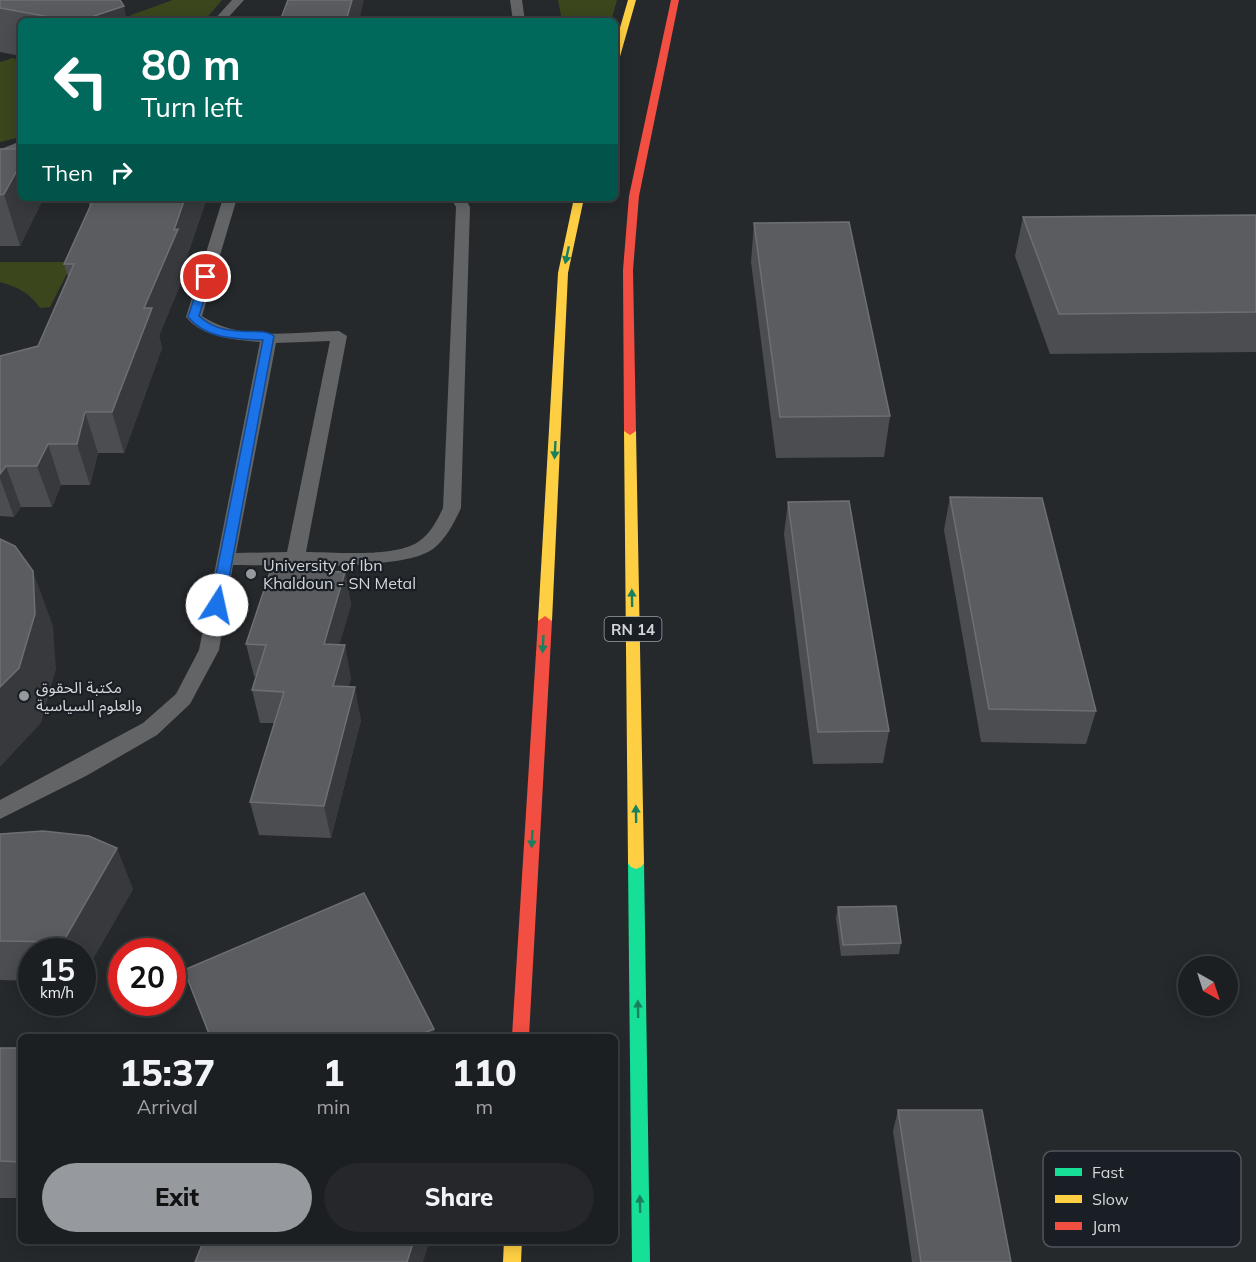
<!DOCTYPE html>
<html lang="en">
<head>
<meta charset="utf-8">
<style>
	:root { --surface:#1c1f21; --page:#25272a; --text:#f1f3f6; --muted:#a0a2a5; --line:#3a3d3f; --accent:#969a9e }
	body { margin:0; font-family:Mulish,"Noto Sans Arabic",sans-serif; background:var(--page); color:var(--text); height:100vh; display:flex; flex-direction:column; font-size:22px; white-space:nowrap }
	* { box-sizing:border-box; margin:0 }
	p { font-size:20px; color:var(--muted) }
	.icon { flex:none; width:33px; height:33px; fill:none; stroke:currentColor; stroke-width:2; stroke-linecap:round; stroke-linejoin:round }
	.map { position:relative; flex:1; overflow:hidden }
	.sheet { position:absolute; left:18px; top:1034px; width:600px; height:210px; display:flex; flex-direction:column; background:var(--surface); border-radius:9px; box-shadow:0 3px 15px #0003,0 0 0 2px var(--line) }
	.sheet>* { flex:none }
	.banner { position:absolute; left:18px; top:18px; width:600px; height:183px; border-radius:9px; box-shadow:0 3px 15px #0003,0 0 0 2px var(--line); background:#00695c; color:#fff; overflow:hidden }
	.needle { width:39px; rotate:141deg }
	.controls { position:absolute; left:1178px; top:956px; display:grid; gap:12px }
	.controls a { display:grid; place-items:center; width:60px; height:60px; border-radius:50%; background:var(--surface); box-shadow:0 3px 15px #0003,0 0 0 2px var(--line); font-size:30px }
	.speed { position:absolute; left:18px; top:938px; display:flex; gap:12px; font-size:30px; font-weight:700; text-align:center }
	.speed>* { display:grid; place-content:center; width:78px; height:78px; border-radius:50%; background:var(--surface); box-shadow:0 3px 15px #0003,0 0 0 2px var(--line); line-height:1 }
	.speed small { font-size:15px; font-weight:400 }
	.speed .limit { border:9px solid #d22; background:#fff; color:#111 }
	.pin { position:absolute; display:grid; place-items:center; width:51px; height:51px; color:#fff; margin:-26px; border:3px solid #fff; border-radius:50%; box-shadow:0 2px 6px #0007 }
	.me { position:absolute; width:66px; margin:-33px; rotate:10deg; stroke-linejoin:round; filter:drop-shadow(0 0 4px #0008) }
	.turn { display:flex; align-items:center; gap:21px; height:126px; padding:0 24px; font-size:27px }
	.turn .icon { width:78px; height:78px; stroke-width:2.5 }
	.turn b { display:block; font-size:42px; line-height:51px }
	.then { display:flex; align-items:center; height:57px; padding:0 24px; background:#0003; gap:12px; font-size:22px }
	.eta { display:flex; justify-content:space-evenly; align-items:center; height:102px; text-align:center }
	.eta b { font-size:36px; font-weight:800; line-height:42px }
	.primary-button { display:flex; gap:12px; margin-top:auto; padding:12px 24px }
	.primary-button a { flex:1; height:69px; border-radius:36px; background:var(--accent); color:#111; font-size:24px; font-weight:800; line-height:69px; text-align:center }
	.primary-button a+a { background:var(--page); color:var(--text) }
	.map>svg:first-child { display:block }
	.green { fill:#3b461d }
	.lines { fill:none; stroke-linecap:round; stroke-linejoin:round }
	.lane { fill:#626466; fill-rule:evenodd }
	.fast { fill:#16e098; fill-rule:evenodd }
	.slow { fill:#ffcf43; fill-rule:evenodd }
	.jam { fill:#f24e42; fill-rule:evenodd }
	.wall { fill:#4c4d50 }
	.shaded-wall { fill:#37393c }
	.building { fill:#5b5c5f; stroke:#6e6f73; stroke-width:1.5 }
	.oneway { fill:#18805e }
	.route { fill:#1a73e8; stroke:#114b97; stroke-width:1.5 }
	.poi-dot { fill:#969a9e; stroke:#1a1f25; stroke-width:2 }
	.labels { text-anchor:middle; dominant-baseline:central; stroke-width:4.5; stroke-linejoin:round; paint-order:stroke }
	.shield { fill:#1a1f25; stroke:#9ca0a4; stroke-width:1.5 }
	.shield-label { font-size:15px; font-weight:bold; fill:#d3d7db }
	.poi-label { font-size:16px; fill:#d3d7db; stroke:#1a1f25; text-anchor:start }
	.key { fill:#1a1f25; stroke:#52565c; stroke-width:1.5 }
	.key-label { font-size:16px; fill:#d3d7db }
</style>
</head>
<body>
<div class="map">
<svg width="1256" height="1262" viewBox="0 0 1256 1262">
	<rect width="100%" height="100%" fill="#26292c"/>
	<path class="green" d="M173,0H222L204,21H133L131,15Z
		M558,0H617L611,21H562Z
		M13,58L21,61V137L0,142V62Z
		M0,262H73L50,307L40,308C29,292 17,287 0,282Z"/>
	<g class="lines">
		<path class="lane" d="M232,0H244L225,21H213Z
			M510,0H522L525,21H513Z
			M21,141V150L6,156L0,153L1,149Z
			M223,198H237L202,316C241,342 294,332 339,331L347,336L306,552C335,552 393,558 418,542C430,534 437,521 443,508L456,207L451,198H465L470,207L461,508C454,523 446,539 433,549C402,572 276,565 233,565L219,650L190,704L157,735L86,776L0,819V800L143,723L176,694L199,650L260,342C236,340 203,338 186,317ZM330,341L287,552L236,553L276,343Z"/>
		<path class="fast" d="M636,857L641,859L644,863L650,1262H632L628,863L631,859Z"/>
		<path class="slow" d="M628,0H636L619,60L615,63V45Z
			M574,198H584L568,273L552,621L545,626L538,621L558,273Z
			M630,427L636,431L644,863L641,867L636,869L631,867L628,863L624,431Z
			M504,1240H522L521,1262H503Z"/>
		<path class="jam" d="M671,0H679L639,196L633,270L636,431L630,435L624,431L623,270L629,196Z
			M545,616L552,621L529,1036H512L538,621Z"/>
	</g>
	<path class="wall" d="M0,0L127,21H21V56L0,52Z
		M0,149L43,199L20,246H0Z
		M207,198L185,262L187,268L159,336L162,348L124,453H98L90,485H61L52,507H21L14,517L0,516V356L38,346L68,277L64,264L90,208L88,200Z
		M1256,215V352L1050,354L1015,256L1023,217Z
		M754,223L890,416L884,457L776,458L751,262Z
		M950,497L1096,711L1086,744L981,742L944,530Z
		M788,502L889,731L883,763L813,764L784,534Z
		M345,572L351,605L339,645L351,678L348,687L361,720L331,838L259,835L250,802L274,723H260L252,690L256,676H254L246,644Z
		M0,834L133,889L82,978V951H32V981L0,980Z
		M838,907L901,943L899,954L841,956L836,918Z
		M184,970L436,1036H209Z
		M0,1048H21V1198H0Z
		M898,1110L1011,1262H912L893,1131Z"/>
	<path class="shaded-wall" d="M352,0H364L359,21H346Z
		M124,6L127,21H86L94,16Z
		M21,163V198H43V199L20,246L4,194Z
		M185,198H207L185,262L187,268L159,336L162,348L124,453L112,412L144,308Z
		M85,412L98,453L90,485L77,444Z
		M48,444L61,485L52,507L37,466Z
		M6,466L21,507L14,517L0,478V474Z
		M33,571L53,626L56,669L41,723L0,767V687Z
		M345,572L351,605L330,677L324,644Z
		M345,645L351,678L340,719L333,686Z
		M355,687L361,720L331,838L324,806Z
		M117,848L133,889L82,978V951H67L63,942Z
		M434,1029L436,1036H417Z
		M414,1240H430L423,1262H407Z"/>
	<path class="building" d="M0,0H120L124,6L94,16L86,21H72L0,8Z
		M288,0H352L346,21H280Z
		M0,149H21V163L4,194L0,195Z
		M88,198H185L174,230L178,229L144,308H152L112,412H85L77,444H48L37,466H6L0,474V356L38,346L74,264H64L93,200H88Z
		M1256,215V312L1059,314L1023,217Z
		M849,222L890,416L780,417L754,223Z
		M950,497L1042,498L1096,711L989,709Z
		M849,501L889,731L818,732L788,502Z
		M0,539L15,546L33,571L35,614L19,668L0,687Z
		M271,569L345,572L324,644L345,645L333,686L355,687L324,806L250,802L284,692L252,690L266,645L246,644Z
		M43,831L89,836L117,848L63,942L0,941V834Z
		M364,893L434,1029L417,1036H210L184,970Z
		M896,906L901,943L843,945L838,907Z
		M0,1048H21V1162L0,1161Z
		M898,1110H982L1011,1262H921Z
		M204,1240H414L407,1262H195Z"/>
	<defs><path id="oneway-solid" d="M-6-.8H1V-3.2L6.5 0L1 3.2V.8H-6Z" transform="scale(1.5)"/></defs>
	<g class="oneway">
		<use href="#oneway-solid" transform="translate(567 255) rotate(102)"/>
		<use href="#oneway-solid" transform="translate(555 450) rotate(93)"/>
		<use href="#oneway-solid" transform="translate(632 598) rotate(-91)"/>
		<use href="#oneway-solid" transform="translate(543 644) rotate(93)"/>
		<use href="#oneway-solid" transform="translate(636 814) rotate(-91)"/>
		<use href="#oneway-solid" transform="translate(532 839) rotate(93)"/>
		<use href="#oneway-solid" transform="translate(638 1009) rotate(-91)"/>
		<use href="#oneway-solid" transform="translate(640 1204) rotate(-91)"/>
	</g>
	<path class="route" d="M206,274L211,277L199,316C226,341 260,325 274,336L224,605L217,610L210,605L263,340C236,339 206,339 188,317L201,277Z"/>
	<g class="poi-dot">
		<circle cx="251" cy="574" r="6"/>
		<circle cx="24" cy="696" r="6"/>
	</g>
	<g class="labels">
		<rect class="shield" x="604.5" y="617" width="57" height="24" rx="4.5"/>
		<g class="shield-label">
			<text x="633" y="629">RN 14</text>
		</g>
		<g class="poi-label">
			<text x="263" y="565">University of Ibn<tspan x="263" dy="18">Khaldoun - SN Metal</tspan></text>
			<text x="36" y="687">مكتبة الحقوق<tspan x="36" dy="18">والعلوم السياسية</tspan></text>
		</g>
	</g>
	<rect x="1043" y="1151" width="198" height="96" rx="9" class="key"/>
	<rect x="1055" y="1168" width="27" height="8" fill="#16e098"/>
	<rect x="1055" y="1195" width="27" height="8" fill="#ffcf43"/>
	<rect x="1055" y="1222" width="27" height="8" fill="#f24e42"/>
	<g class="key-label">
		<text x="1092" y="1178">Fast</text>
		<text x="1092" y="1205">Slow</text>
		<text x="1092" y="1232">Jam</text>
	</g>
</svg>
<div class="controls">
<a><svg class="needle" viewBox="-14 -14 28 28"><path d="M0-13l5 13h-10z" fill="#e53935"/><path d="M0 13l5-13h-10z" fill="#a0a2a5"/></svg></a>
</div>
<div class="speed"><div>15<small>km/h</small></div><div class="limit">20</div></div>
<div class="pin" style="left:206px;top:277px;background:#d93025"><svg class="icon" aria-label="arrive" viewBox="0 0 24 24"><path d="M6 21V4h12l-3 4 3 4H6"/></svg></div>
<svg class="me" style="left:217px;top:605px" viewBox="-20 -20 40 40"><circle r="19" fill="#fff"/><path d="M0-13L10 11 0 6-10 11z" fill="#1a73e8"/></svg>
<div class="banner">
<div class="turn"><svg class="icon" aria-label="left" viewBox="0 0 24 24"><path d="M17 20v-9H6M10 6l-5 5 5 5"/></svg><div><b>80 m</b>Turn left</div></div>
<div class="then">Then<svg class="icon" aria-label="right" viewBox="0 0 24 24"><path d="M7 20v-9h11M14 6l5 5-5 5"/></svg></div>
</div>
<section class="sheet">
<div class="eta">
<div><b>15:37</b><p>Arrival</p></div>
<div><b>1</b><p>min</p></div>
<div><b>110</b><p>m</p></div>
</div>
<div class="primary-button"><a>Exit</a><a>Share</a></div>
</section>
</div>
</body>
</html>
